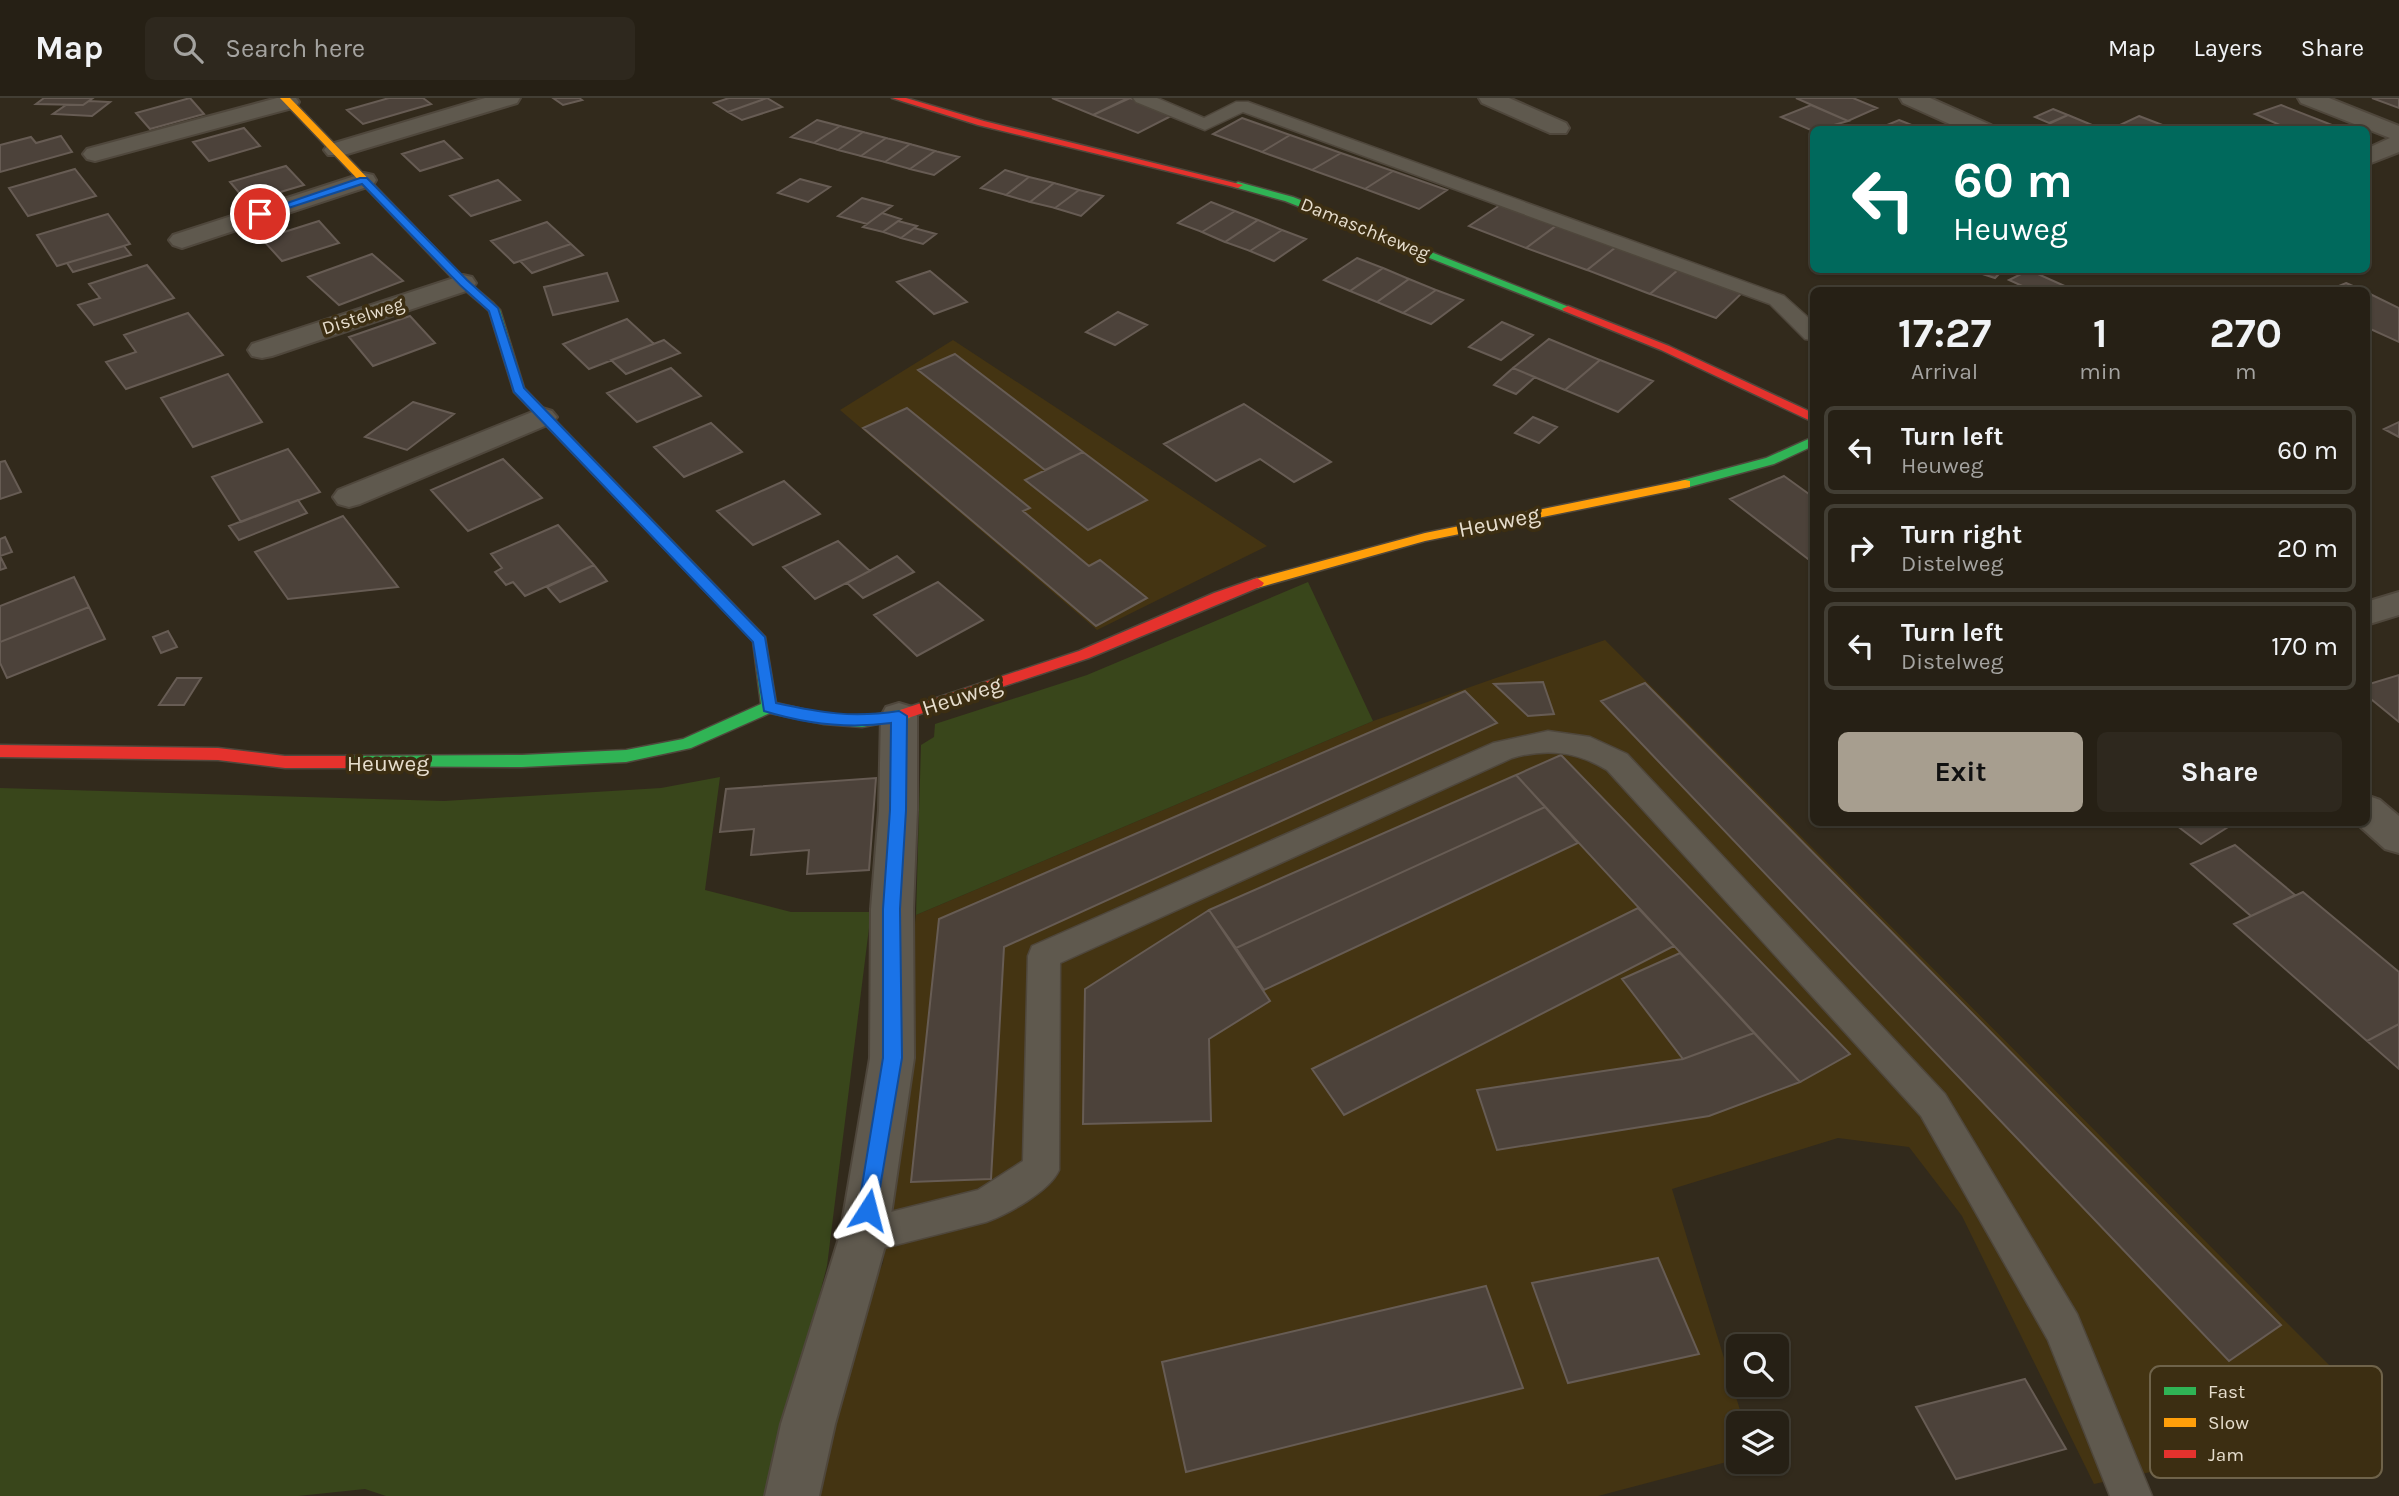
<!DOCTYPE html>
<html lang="en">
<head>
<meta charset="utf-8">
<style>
	:root { --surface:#262015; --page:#2e281e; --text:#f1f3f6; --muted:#a4a3a0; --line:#423e34; --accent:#a79e8f }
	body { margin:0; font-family:Karla,sans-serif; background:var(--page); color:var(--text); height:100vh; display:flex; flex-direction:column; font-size:26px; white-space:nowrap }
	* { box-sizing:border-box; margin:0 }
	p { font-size:23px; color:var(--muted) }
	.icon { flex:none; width:38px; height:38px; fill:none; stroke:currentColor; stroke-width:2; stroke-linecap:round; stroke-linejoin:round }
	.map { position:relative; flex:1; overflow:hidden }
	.sheet { position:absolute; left:1810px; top:189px; width:560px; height:539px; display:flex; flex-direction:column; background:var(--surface); border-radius:10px; box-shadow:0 2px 5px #0004,0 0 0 2px var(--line) }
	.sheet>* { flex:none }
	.banner { position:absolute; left:1810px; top:28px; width:560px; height:147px; border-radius:10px; box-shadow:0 2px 5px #0004,0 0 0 2px var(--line); background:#00695c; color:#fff; overflow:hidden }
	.fabs { position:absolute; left:1726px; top:1236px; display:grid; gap:14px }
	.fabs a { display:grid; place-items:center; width:63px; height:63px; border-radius:10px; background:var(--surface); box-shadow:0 2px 5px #0004,0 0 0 2px var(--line); font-size:35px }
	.pin { position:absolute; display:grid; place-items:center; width:60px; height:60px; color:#fff; margin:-30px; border:4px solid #fff; border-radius:50%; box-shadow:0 2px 7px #0007 }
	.me { position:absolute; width:77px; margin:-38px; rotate:9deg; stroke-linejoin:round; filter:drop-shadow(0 0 5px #0008) }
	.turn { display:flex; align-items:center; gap:24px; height:147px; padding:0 28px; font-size:32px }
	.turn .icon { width:91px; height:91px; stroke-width:2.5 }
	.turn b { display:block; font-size:49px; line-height:60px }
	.eta { display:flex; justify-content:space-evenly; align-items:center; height:119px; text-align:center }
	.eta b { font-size:42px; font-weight:700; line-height:49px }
	.primary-button { display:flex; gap:14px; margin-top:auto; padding:14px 28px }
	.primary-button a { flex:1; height:80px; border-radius:10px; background:var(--accent); color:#111; font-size:28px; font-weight:700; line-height:80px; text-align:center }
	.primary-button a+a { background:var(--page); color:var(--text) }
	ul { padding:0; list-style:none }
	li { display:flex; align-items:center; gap:21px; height:88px; margin:0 14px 10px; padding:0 14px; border:4px solid var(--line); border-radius:10px }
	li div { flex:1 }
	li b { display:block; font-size:26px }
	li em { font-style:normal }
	header { display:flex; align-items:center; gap:42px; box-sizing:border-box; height:98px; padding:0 35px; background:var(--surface); border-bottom:2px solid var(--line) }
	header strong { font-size:33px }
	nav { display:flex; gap:38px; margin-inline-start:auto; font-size:24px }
	.search { width:490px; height:63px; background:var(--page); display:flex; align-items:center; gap:18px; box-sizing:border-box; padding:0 24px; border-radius:10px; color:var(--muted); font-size:26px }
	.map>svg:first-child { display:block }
	.built { fill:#443412 }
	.green { fill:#39461b }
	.building { fill:#4c423a; stroke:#675c54; stroke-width:2 }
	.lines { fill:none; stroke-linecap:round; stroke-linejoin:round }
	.lane-casing { stroke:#4f473c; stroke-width:3 }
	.street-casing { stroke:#4f473c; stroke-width:4 }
	.fast-casing { stroke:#4f473c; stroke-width:3 }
	.slow-casing { stroke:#4f473c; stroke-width:3 }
	.jam-casing { stroke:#4f473c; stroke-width:3 }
	.lane { fill:#5f594e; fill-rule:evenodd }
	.street { fill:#5f594e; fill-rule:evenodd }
	.fast { fill:#30b455; fill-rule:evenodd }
	.slow { fill:#ff9f0a; fill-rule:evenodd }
	.jam { fill:#e5322d; fill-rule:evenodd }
	.route { fill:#1a73e8; stroke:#114b97; stroke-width:2 }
	.labels { text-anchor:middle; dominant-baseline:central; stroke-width:7; stroke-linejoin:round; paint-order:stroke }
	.far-street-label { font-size:19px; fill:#e6ddcd; stroke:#3c2e12 }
	.street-label { font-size:23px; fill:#e6ddcd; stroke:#3c2e12 }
	.key { fill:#3c2e12; stroke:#6f634a; stroke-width:2 }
	.key-label { font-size:19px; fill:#e6ddcd }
</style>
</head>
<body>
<header>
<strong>Map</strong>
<div class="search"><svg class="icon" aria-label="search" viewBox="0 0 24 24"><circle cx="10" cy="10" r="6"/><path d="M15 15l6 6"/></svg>Search here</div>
<nav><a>Map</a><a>Layers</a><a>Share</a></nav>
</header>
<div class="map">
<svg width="2399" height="1398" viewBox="0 0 2399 1398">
	<rect width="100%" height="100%" fill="#322a1c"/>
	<path class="built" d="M953,242L1267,448L1097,532L840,312Z
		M1605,542L2351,1289L2198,1364L2094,1386L1962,1118L1909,1049L1838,1040L1672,1091L1744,1325H1738V1361L1598,1398H817L855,1227L883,1165L896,1076L906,900L916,817L1373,623Z"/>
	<path class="green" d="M1308,484L1373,623L916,817L921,647L934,639L935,626L1087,577Z
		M720,679L705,792L791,814H871L827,1168L767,1398H386L365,1391L298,1398H0V690L444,703L661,690Z"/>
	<path class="building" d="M44,0H93L83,7L36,6Z
		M190,0L204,16L150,31L136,15Z
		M389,0H423L431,6L363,26L347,12Z
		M553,0H579L582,2L563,7Z
		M729,0H767L728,14L714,5Z
		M767,0L782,9L742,22L728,14Z
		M1052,0H1128L1093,17Z
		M1130,0L1173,17L1138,35L1093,17Z
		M1796,0H1853L1877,10L1848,23Z
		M2372,0H2399V10Z
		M89,3L110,4L92,18L53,16L66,7H83Z
		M1811,7L1848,23L1813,33L1781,19Z
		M2281,7L2337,29L2291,32L2255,16Z
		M2053,11L2068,17L2049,25L2035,19Z
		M2068,17L2104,32H2052L2044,28Z
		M2139,18L2165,28L2158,32H2132L2120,27Z
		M1242,20L1290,37L1262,54L1213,36Z
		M817,22L840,28L814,45L791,39Z
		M1899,22L1917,29L1911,32L1880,30Z
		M840,28L863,34L838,52L814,45Z
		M244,30L260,48L209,63L193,44Z
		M863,34L886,40L861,58L838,52Z
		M1290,37L1341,55L1312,72L1262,54Z
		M61,38L72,54L0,74V47L31,39L36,45Z
		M886,40L910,46L885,64L861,58Z
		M444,43L462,60L420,73L402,56Z
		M910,46L935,53L910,71L885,64Z
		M935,53L959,59L934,77L910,71Z
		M1341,55L1393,73L1365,91L1312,72Z
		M286,68L304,87L247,104L230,84Z
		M75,71L96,98L28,118L9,90Z
		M1005,72L1029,79L1006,97L981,90Z
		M1393,73L1447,92L1419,111L1365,91Z
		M1029,79L1054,85L1030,104L1006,97Z
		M800,81L830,89L808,104L778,95Z
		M498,82L520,102L471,118L450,98Z
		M1054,85L1079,92L1055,110L1030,104Z
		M1079,92L1103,98L1081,118L1055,110Z
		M862,100L892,108L867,126L838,118Z
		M1211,104L1235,113L1202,134L1178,125Z
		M1500,107L1557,127L1526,150L1469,128Z
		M1235,113L1258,122L1225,144L1202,134Z
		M882,115L901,121L883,134L863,129Z
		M108,116L130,146L57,168L37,137Z
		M1258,122L1282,132L1250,153L1225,144Z
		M319,123L339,145L282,163L262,141Z
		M898,123L917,128L901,140L883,134Z
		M547,124L571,146L514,165L491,143Z
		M1557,127L1616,149L1587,172L1526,150Z
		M914,130L936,136L923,146L901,140Z
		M1282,132L1306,141L1274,163L1250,153Z
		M571,146L583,157L532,175L520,163Z
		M124,148L131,157L73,174L67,165Z
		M1616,149L1679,171L1650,196L1587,172Z
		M372,156L403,183L339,207L308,179Z
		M1357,160L1383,170L1350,193L1324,182Z
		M147,167L174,200L94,227L78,207L100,200L89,186Z
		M1383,170L1409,181L1377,204L1350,193Z
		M1679,171L1743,194L1716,220L1650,196Z
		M1970,172H2003L1995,180Z
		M2029,172L2067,189L2060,192H2031L2009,182Z
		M930,173L967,204L934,216L897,184Z
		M607,175L618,203L553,217L544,189Z
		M1409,181L1436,192L1403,215L1377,204Z
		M2346,185L2362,192H2329Z
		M1436,192L1463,202L1431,226L1403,215Z
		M2366,194L2399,210V244L2366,229Z
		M1118,214L1147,227L1115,247L1086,234Z
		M188,215L223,257L126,291L106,264L136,254L124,237Z
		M410,218L435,245L373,268L349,239Z
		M627,221L654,246L589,271L563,246Z
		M1502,224L1533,237L1501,262L1469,249Z
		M1549,241L1600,262L1565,292L1513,270Z
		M664,242L680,255L626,276L611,262Z
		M955,256L1083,354L1045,372L918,272Z
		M1600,262L1653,283L1618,314L1565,292Z
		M671,270L701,298L637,324L607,295Z
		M1513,270L1535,279L1516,296L1494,287Z
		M228,276L262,324L193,349L161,300Z
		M413,304L454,316L407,352L365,339Z
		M1244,306L1331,364L1294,384L1260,361L1216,383L1164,346Z
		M907,310L1030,410L1023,413L1089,468L1100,462L1147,500L1096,528L863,330Z
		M1533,319L1557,329L1539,345L1515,335Z
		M2399,324V339L2384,331Z
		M711,325L742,354L684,379L654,349Z
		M288,351L320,394L241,424L212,379Z
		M1083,354L1147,402L1088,432L1025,382Z
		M503,361L542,400L468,433L431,392Z
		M5,363L21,394L0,401V364Z
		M1784,378L1813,399L1812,464L1730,401Z
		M784,383L820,416L753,447L717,413Z
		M298,402L307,415L239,442L229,428Z
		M343,418L398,489L288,501L255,454Z
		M558,427L594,467L525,498L513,484L506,487L495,474L502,470L491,456Z
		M5,439L12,454L0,458L6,470L0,472V441Z
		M838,443L870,473L815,501L783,469Z
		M897,458L914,474L863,500L847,485Z
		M594,467L607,483L560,504L547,489Z
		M74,479L89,509L0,544V508Z
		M938,484L983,522L917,558L874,517Z
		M89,509L105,541L7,580L0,565V544Z
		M168,533L177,549L161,555L153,539Z
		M2399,577V624L2366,597V587Z
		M177,580H201L184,607H159Z
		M1543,584L1554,616L1528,618L1494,586Z
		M1645,585L2281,1227L2229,1263L1601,603Z
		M1465,593L1497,625L1004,849L991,1081L911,1084L939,821Z
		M1561,657L1850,956L1800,984L1516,677Z
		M1516,677L1545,709L1236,850L1209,812Z
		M876,680L869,772L807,776L809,752L751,757L754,731L720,734L726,691Z
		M1545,709L1578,745L1264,892L1236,850Z
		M2172,724H2236L2201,746Z
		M2235,747L2295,797L2251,818L2191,766Z
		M2303,794L2399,874V926L2367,943L2234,826Z
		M1638,810L1674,848L1344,1017L1312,971Z
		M1209,812L1270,903L1209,941L1211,1023L1083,1026L1085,891Z
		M1680,855L1754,935L1683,961L1622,881Z
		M2399,926V971L2367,943Z
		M1754,935L1800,984L1709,1018L1497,1052L1477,992L1683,961Z
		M1658,1160L1699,1256L1568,1285L1532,1185Z
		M1486,1188L1523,1290L1186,1374L1162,1264Z
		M2025,1281L2066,1351L1956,1381L1916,1309Z"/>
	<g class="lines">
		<defs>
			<path id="lane" d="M1133,0H1157L1204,20L1236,4H1248L1784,198L1813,224V242L1805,241L1770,206L1243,14L1205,32L1136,4Z
				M1548,633L1590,639L1627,656L1945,996L2077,1216L2152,1398H2110L2048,1242L1921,1018L1607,672C1576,653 1546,650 1512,660L1060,865L1059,1072C1050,1093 1008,1116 986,1124L864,1155L851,1150L845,1137L851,1124L978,1092L1023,1063L1028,858L1032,848L1493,645Z"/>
			<path id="street" d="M277,0H296L299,4L296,9L95,63L87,61L83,56L87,51Z
				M485,0H520L517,5L344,57H328L324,52L328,47Z
				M1479,0H1509L1566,25L1569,30L1566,35H1550L1482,5Z
				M1900,0H1930L1991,27L1994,32H1963L1903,5Z
				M2298,0H2329L2399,28V54L2366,67V51L2390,40L2301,5Z
				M364,75L373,77L376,82L373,87L191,147L182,150L173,147L169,142L173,137Z
				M463,177L472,179L476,185L472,191L272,258L262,260L252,258L248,252L252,246Z
				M542,310L552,313L557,319L552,325L360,406L349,409L338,406L333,399L338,392Z
				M2399,494V517L2366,527V504Z
				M899,605L912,609L917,618V712L913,811L914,960L888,1137L835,1326L819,1398H765L781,1326L840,1137L870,960L871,811L879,712L881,618L886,609Z
				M2366,697L2380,702L2399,718V755L2385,751L2355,724H2366Z"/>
			<path id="fast" d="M1238,84L1293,99L1574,211L1564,213L1285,103L1234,89L1233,87Z
				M485,205H493L500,212L524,290L765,539L776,605L824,616L862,619L905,611L912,616L910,620L862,629L824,626L770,615L691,650L626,664L522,669L341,668L338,664L341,660L346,658L522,657L626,652L683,641L761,606L753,543L514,294L489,213L483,207Z
				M1813,339V348L1774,366L1685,390L1679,386L1680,383L1766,360Z"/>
			<path id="slow" d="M280,0H290L467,183L493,205V209H485L459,187Z
				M1685,382L1690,383V389L1425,443L1257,490L1250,485L1252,482L1425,435Z"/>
			<path id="jam" d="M892,0H906L984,23L1243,87L1238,90L978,27Z
				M1568,208L1669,248L1813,315V324L1661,252L1564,213L1562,211Z
				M1257,480L1264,485L1262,488L1089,560L905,621L898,616L900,612L1079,553L1214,495Z
				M0,647L218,650L285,658H346L354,664L346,670H285L218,662L0,659Z"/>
		</defs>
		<use href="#lane" class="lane-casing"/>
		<use href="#street" class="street-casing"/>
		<use href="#fast" class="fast-casing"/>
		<use href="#slow" class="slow-casing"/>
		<use href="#jam" class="jam-casing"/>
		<use href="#lane" class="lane"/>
		<use href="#street" class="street"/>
		<use href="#fast" class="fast"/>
		<use href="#slow" class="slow"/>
		<use href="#jam" class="jam"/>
	</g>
	<path class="route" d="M360,80H367L467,182L498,210L524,290L765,539L776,605C822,615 852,620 899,613L907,618L906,712L900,811L902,960L875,1119L868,1122L861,1119L858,1112L883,960V811L890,712L891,625C848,631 806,626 764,613L753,544L514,294L489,213L460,187L362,86L264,118L255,116Z"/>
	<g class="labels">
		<g class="far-street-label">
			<text transform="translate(1365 131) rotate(22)">Damaschkeweg</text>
			<text transform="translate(363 218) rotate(-18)">Distelweg</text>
		</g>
		<g class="street-label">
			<text transform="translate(1499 424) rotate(-11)">Heuweg</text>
			<text transform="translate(962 598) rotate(-18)">Heuweg</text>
			<text x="388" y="665">Heuweg</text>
		</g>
	</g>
	<rect x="2150" y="1268" width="232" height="112" rx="10" class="key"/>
	<rect x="2164" y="1289" width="32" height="8" fill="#30b455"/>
	<rect x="2164" y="1320" width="32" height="9" fill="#ff9f0a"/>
	<rect x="2164" y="1352" width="32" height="8" fill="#e5322d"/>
	<g class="key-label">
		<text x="2208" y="1300">Fast</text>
		<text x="2208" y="1331">Slow</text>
		<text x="2208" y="1363">Jam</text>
	</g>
</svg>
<div class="fabs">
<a><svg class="icon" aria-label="search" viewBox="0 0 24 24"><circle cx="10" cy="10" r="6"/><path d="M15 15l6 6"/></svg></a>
<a><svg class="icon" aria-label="layers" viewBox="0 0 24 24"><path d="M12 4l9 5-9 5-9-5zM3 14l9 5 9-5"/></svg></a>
</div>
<div class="pin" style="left:260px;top:116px;background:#d93025"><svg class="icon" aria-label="arrive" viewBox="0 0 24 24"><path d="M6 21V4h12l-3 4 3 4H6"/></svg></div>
<svg class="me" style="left:868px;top:1112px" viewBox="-20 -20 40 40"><path d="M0-17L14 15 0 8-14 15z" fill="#1a73e8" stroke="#fff" stroke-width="4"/></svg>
<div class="banner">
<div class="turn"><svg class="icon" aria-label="left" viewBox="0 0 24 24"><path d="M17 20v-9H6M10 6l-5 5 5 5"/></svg><div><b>60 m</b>Heuweg</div></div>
</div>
<section class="sheet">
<div class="eta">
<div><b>17:27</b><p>Arrival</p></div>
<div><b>1</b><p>min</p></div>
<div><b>270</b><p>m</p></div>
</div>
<ul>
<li><svg class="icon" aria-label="left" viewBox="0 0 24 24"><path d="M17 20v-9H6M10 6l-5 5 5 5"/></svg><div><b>Turn left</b><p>Heuweg</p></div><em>60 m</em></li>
<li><svg class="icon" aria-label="right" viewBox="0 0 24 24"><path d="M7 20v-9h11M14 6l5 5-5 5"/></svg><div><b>Turn right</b><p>Distelweg</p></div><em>20 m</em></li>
<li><svg class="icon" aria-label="left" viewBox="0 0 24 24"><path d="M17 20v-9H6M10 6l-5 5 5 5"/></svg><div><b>Turn left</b><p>Distelweg</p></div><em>170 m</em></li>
</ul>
<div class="primary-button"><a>Exit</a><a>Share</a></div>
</section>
</div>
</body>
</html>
